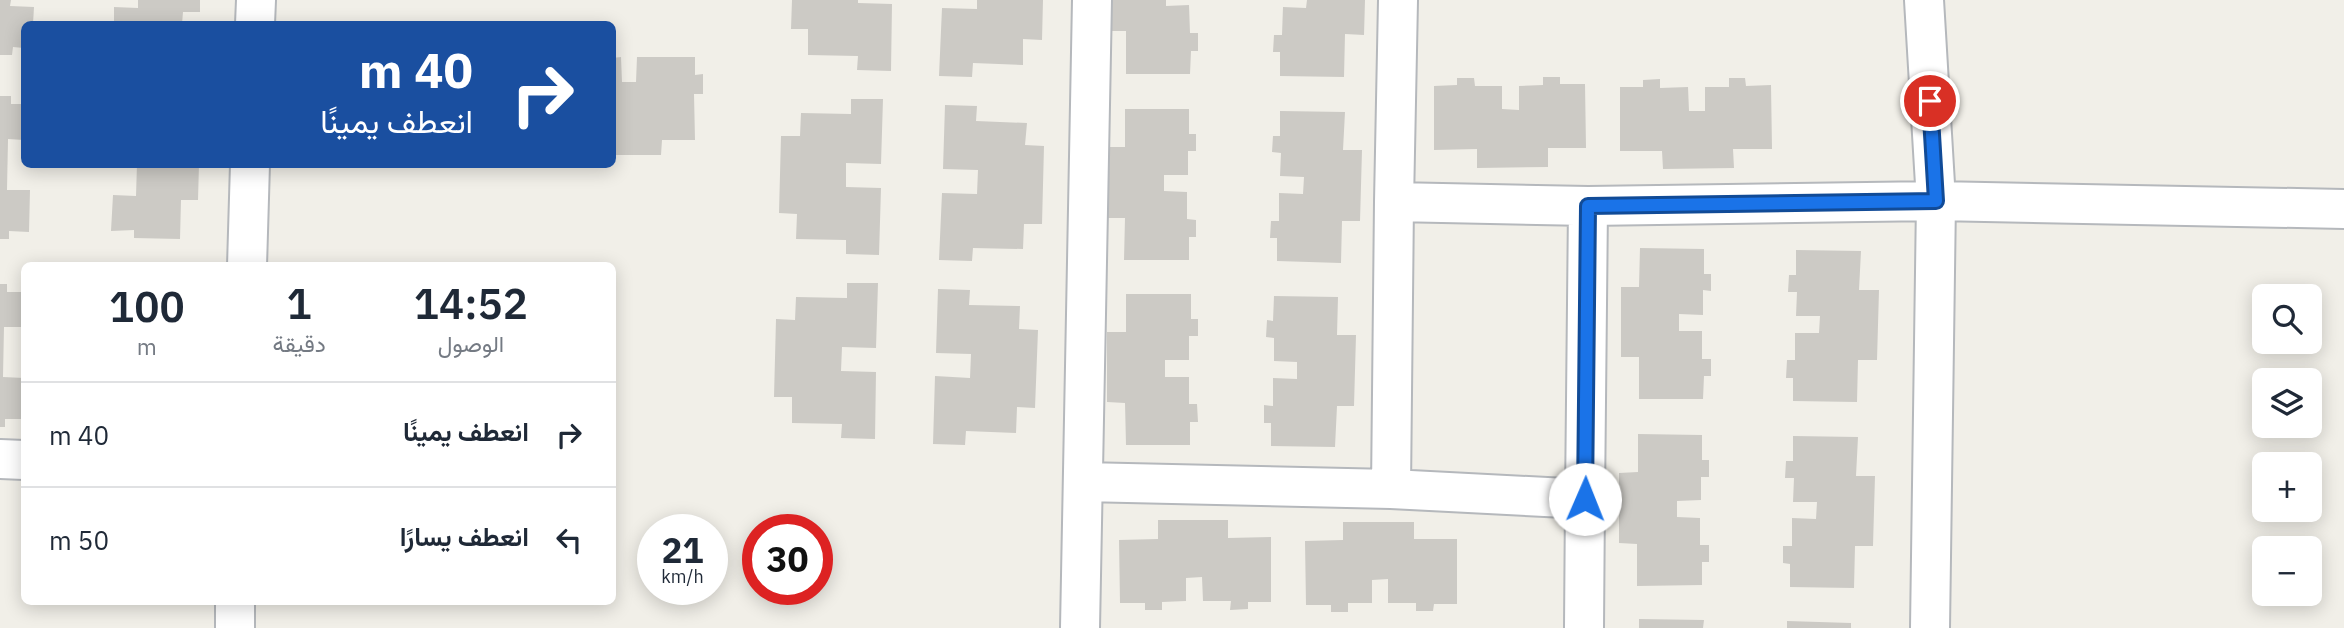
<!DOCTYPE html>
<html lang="ar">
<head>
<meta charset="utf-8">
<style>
	:root { --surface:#fff; --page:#f6f6f7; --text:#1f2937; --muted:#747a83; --line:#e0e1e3 }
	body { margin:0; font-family:"IBM Plex Sans",Vazirmatn,sans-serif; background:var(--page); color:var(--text); direction:rtl; height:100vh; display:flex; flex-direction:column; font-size:26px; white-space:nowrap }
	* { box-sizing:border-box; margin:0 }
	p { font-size:23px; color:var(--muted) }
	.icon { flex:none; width:38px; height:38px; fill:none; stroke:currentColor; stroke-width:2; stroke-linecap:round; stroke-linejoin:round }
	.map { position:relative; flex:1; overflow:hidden; direction:ltr }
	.panel { position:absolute; left:21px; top:262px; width:595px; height:343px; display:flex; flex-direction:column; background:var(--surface); border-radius:10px; box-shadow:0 4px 18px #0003; direction:rtl }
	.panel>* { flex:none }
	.banner { position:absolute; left:21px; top:21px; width:595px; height:147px; border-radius:10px; box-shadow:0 4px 18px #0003; direction:rtl; background:#1a4fa0; color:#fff; overflow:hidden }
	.buttons { position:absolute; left:2252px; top:284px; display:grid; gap:14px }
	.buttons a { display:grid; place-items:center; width:70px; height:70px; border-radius:10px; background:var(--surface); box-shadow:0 4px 18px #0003; font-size:35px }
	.speed { position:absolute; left:637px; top:514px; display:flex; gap:14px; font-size:35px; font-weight:700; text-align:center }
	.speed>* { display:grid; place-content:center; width:91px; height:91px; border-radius:50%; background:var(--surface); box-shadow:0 4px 18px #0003; line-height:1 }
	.speed small { font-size:18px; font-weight:400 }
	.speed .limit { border:10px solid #d22; background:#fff; color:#111 }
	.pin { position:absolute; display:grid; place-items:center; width:60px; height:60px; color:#fff; margin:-30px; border:4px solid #fff; border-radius:50%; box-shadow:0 2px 7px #0007 }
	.me { position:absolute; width:77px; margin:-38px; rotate:1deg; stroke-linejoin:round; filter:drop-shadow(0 0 5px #0008) }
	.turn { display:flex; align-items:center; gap:24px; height:147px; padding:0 28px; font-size:32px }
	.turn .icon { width:91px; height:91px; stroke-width:2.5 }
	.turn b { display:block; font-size:49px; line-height:60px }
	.eta { display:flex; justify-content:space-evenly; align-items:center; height:119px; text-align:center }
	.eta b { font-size:42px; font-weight:600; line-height:49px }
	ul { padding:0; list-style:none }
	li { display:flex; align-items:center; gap:21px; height:105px; padding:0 28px; border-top:2px solid var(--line) }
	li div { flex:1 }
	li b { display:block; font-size:26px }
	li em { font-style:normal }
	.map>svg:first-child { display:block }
	.building { fill:#cccac5 }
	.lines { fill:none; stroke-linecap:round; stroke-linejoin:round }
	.minor-casing { stroke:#b5b8bc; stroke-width:42 }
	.minor { stroke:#fff; stroke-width:38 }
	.route-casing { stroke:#114b97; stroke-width:18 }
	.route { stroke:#1a73e8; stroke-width:12 }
</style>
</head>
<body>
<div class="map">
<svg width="2344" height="628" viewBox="0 0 2344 628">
	<rect width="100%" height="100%" fill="#f1efe8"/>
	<path class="building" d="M0,0H11L10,6L34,7L33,24H24V48L13,47L12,55H0Z
		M138,0H200V12H183L182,24H114V7L138,8Z
		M792,0H858V3L892,4L891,71L857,70L858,56L808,55V29H791Z
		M977,0H1043L1042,40L1023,39V65L973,63L972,77L939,76L942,8L977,9Z
		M1108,0H1166V6L1189,5L1190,33H1198V51H1191L1190,74H1126V31H1107Z
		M1307,0H1365L1364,35L1345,34L1344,77L1280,76V52H1273L1274,35H1282L1283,7L1306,8Z
		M621,57L622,82H636L637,57H695V75L703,74V94H694L695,140H662L661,155H612V58Z
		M1543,77H1560V84H1585L1586,148H1548V167L1477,168V149L1434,150V86L1457,85V78H1474L1475,86H1502V109L1519,110V86L1543,85Z
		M1729,78H1745L1746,86L1771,85L1772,149H1733L1734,168L1663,169L1662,151H1620V87H1643V80L1660,79V88L1688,87L1689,111H1705V87H1729Z
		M0,96H11V104H24V140L8,139L7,190H30L29,232L9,231V239H0Z
		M851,99H883L881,164L846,163V187L881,188L879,255L846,254V240L796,239L797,214L779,213L781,136H800L801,113L851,114Z
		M945,105L977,106L976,121L1027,123L1025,145L1044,146L1042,224H1024L1023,249L973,248L972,261L939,260L942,193L977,194L978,170L943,169Z
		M1125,109H1189V134H1196V151H1188V175H1164V191L1187,192V219L1196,220V237H1189V260H1124L1125,218H1106V147H1125Z
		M1280,111L1345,112L1343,150H1362L1360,221H1342L1341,263L1277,261V238H1270L1271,221H1279V193L1303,194L1304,177L1280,176L1281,153L1272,152L1273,136H1280Z
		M137,164H199L198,200H181L180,239L134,238V230L111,231L113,195L136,196Z
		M1640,248L1704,249V274H1711V291L1703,290V315L1679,314V331H1702V359H1711V376H1704L1703,399H1639V357H1621V287H1639Z
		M1796,250L1861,251L1859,290H1879L1877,360H1858L1857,402L1793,401V378H1786L1787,360H1795V333H1819L1820,316H1796L1797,292H1788L1789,275H1796Z
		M847,283H878L876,348L842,347L841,371L876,372L875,439L841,438L842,424L792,423V397H774L776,319L795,320L796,297L847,298Z
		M0,284H7V292H24V327H4L3,377L24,378V419H5V427H0Z
		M938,289L970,290L969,305L1020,306L1019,329L1038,330L1035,408L1017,407L1016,433L966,431L965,445L933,444L935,376L970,378L971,354L936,353Z
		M1126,294H1191V319H1198V336H1189V360H1165V377H1189V404H1197L1198,422H1190V445H1126L1125,403L1107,402V332H1126Z
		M1274,296L1338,297L1337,335H1356L1354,406H1337L1335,447L1271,446V423H1264V405L1273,406V378L1297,379V362L1274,361V338L1266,337L1267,320L1273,321Z
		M1638,434L1702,435V460H1709V477H1701V500L1677,501V517L1700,518V545H1709V562H1702V585L1637,586V544L1619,543V473L1638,472Z
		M1793,436L1858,437L1856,476H1875L1873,546H1855L1854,588L1790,587V564L1783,563V546H1792V518L1816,519L1817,502H1793L1794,478H1785L1786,461H1793Z
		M1158,520H1228V538L1271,537V602H1248V609L1230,610L1231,601H1203L1202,577L1186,578V601L1162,602V610H1145V603H1120L1119,540L1158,539Z
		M1343,522H1414V539H1457V604H1434L1433,611H1416V603H1388V579L1372,580V603H1348V612H1331V605H1306L1305,541L1343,540Z
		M1639,619L1704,620L1703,628H1639Z
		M1787,621L1851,623V628H1787Z"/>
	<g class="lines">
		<defs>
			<path id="minor" d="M1924,0L1936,201L1930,628
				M255,24L256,0
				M1394,202L1398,0
				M247,266L250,164
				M0,459L24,460
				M1083,482L1391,489L1394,202L1588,206L1936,201L2344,209
				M1391,489L1585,499L1584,628
				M1585,499L1588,206
				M235,628V602
				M1080,628L1092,0"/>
		</defs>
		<use href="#minor" class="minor-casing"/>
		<use href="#minor" class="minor"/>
	</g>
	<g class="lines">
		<defs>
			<path id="route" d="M1585,499L1588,206L1936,201L1930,101"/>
		</defs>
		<use href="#route" class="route-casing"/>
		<use href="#route" class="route"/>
	</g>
</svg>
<div class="buttons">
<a><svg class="icon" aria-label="search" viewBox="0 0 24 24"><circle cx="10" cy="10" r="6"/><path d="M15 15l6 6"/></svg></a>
<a><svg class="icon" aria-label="layers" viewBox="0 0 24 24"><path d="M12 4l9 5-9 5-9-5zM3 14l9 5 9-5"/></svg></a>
<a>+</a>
<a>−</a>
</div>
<div class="speed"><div>21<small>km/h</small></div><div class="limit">30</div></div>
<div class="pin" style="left:1930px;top:101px;background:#d93025"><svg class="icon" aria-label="arrive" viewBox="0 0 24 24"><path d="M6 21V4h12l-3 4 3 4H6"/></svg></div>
<svg class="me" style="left:1585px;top:499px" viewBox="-20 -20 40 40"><circle r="19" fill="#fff"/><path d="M0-13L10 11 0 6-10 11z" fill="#1a73e8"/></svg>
<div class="banner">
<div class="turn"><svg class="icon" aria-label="right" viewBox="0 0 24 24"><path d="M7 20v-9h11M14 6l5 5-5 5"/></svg><div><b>40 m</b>انعطف يمينًا</div></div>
</div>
<section class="panel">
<div class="eta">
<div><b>14:52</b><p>الوصول</p></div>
<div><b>1</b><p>دقيقة</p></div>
<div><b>100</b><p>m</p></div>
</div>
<ul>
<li><svg class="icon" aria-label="right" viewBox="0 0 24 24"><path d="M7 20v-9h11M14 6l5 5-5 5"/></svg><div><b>انعطف يمينًا</b></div><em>40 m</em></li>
<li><svg class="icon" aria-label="left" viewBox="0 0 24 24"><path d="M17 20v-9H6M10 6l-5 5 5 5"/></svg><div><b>انعطف يسارًا</b></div><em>50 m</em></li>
</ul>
</section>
</div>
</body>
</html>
